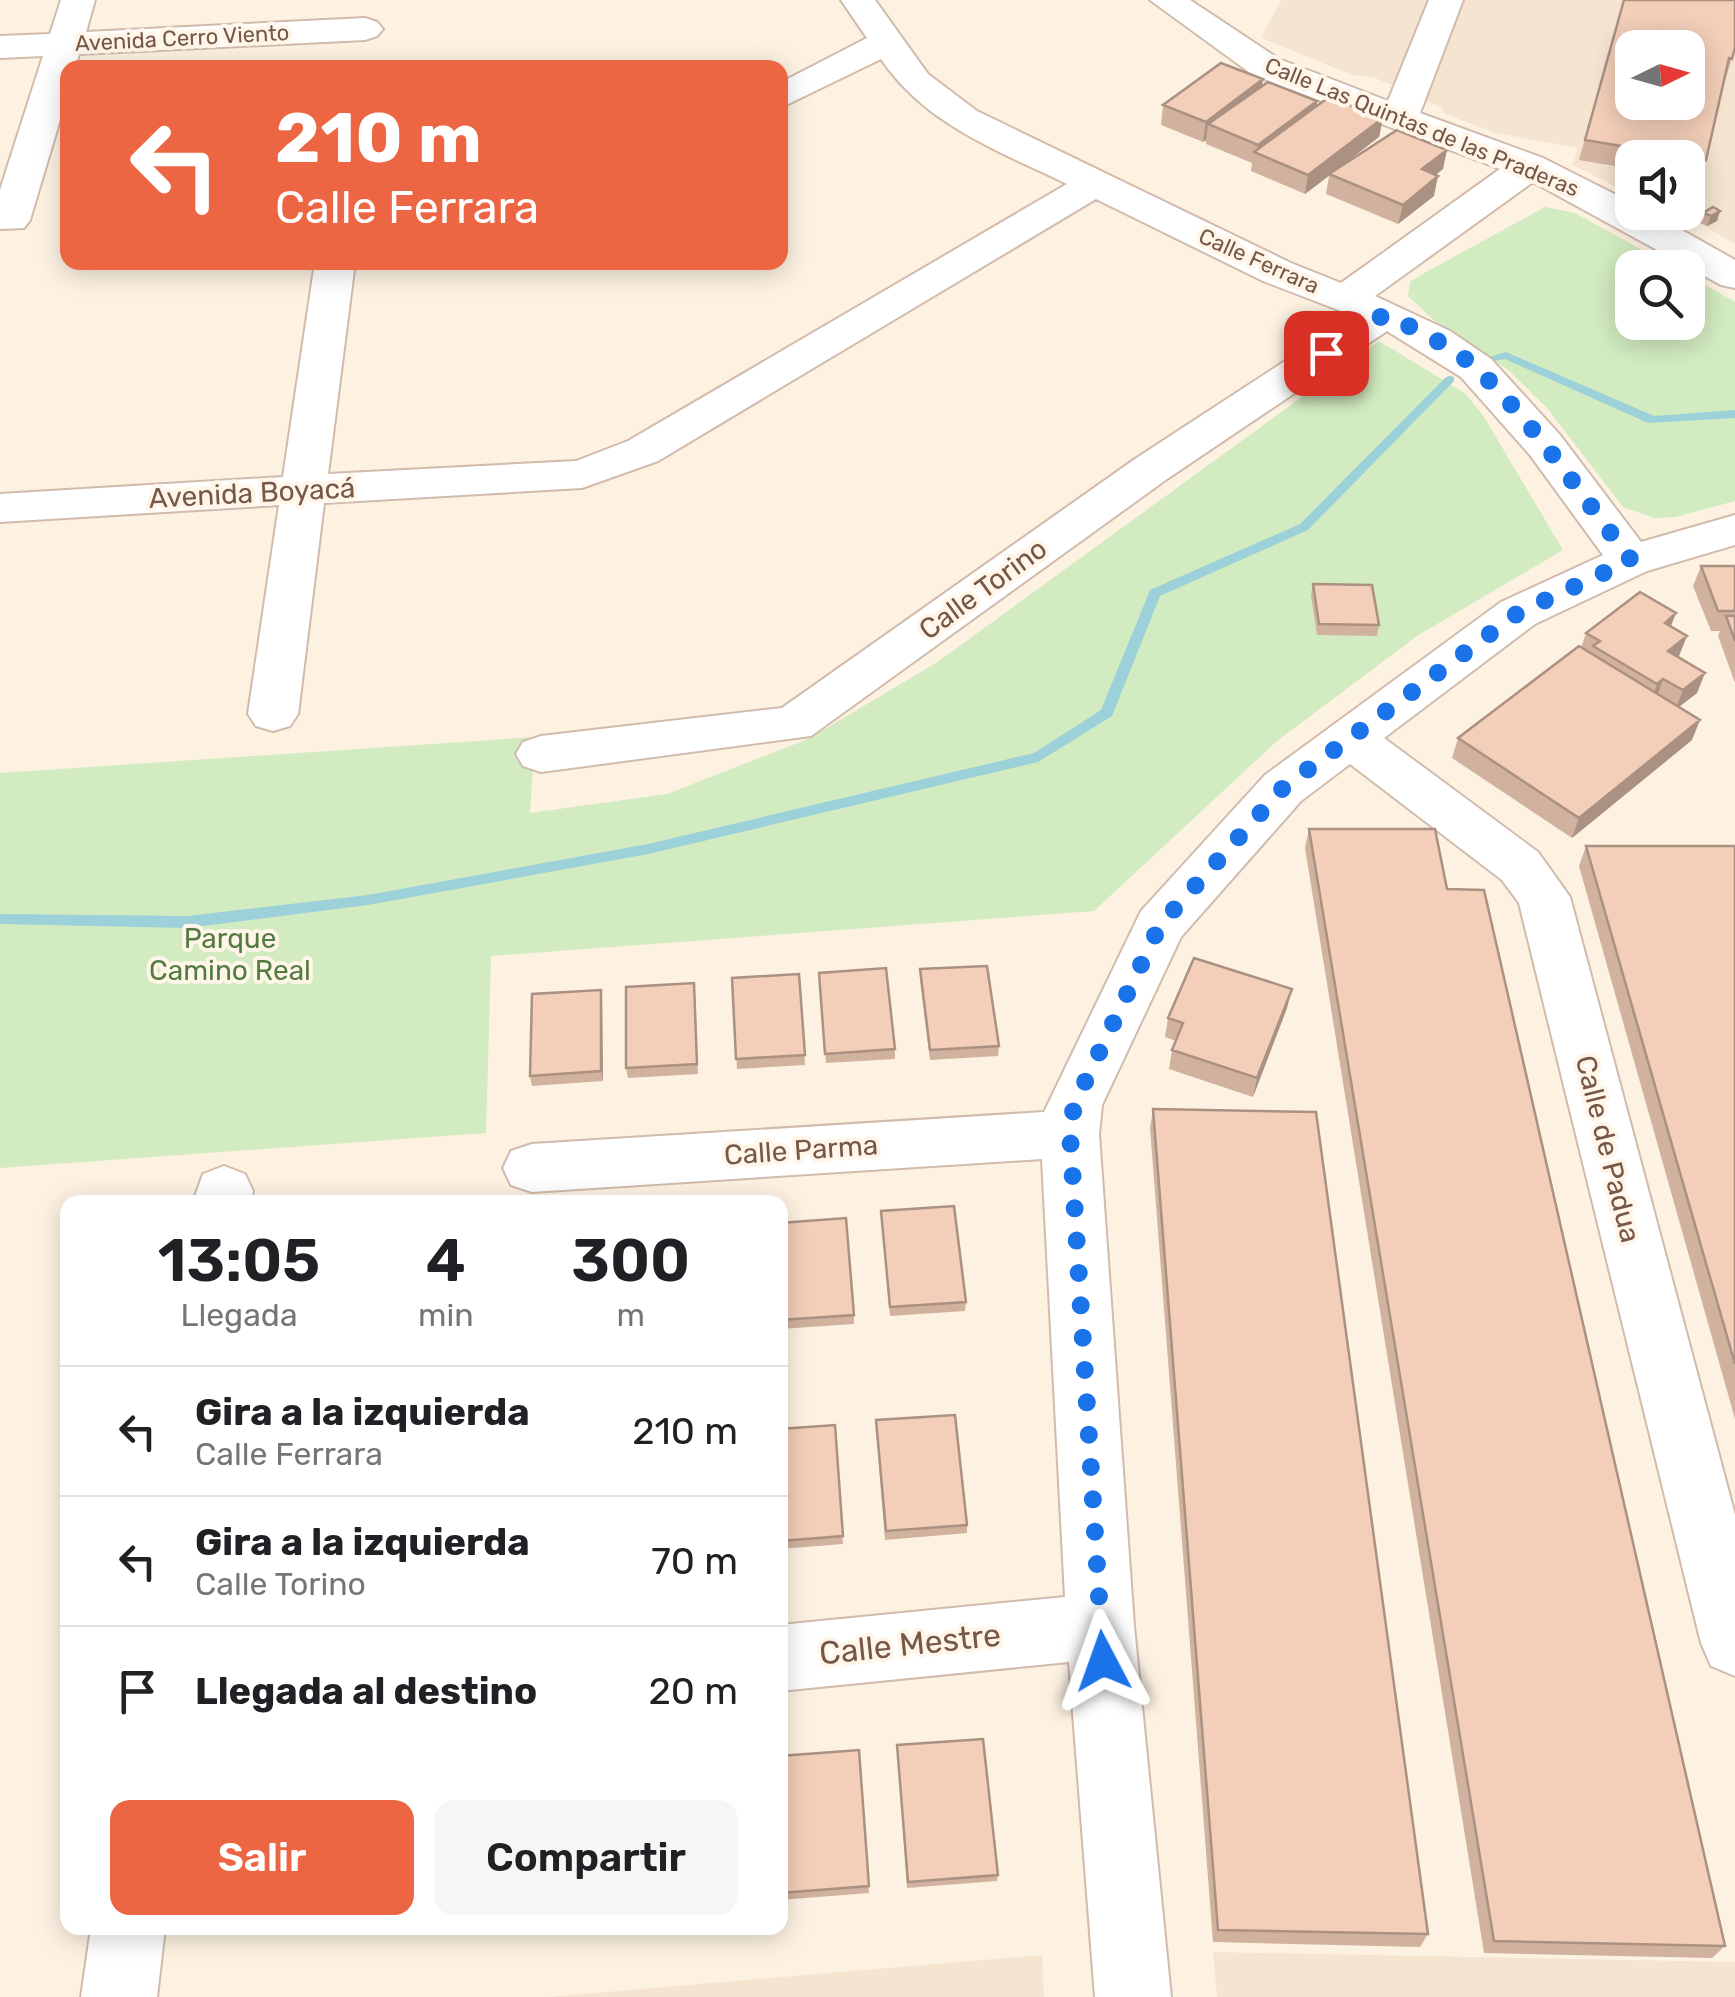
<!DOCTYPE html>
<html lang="es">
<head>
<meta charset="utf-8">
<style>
	:root { --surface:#fff; --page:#f6f6f6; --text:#202124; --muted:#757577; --line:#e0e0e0; --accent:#ec6643 }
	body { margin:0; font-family:Rubik,sans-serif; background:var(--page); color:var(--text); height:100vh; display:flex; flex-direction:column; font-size:38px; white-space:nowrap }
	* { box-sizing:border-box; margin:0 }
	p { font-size:32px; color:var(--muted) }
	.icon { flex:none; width:55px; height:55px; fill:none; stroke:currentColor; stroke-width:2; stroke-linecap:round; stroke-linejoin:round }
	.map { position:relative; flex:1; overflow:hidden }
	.details { position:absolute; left:60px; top:1195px; width:728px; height:740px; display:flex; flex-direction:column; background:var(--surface); border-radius:20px; box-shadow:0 5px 25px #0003 }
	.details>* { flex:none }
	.banner { position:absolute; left:60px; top:60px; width:728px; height:210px; border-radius:20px; box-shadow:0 5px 25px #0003; background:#ec6643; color:#fff; overflow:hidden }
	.needle { width:65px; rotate:85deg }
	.buttons { position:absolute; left:1615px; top:30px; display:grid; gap:20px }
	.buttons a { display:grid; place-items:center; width:90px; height:90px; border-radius:20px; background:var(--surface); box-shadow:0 5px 25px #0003; font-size:50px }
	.pin { position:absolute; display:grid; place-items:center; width:85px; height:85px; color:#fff; margin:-42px; border-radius:20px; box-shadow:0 5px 15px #0006 }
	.me { position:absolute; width:110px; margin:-55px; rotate:356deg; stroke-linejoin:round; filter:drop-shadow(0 0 8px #0008) }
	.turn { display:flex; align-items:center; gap:35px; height:210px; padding:0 50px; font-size:45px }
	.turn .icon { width:130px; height:130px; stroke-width:2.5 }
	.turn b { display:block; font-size:70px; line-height:85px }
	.eta { display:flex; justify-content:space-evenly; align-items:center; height:170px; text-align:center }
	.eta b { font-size:60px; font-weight:600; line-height:70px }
	.action { display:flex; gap:20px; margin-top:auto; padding:20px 50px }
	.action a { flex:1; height:115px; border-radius:20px; background:var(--accent); color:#fff; font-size:40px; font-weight:600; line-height:115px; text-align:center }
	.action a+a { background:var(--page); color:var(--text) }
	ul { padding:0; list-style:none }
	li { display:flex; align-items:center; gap:30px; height:130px; padding:0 50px; border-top:2px solid var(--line) }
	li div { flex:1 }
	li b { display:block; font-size:38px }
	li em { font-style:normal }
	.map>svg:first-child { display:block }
	.residential { fill:#f5e4d0; fill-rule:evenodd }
	.green { fill:#d2ebc0 }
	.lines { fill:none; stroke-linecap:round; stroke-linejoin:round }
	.stream { fill:#9cd1d9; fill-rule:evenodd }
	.minor-casing { stroke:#d1bbac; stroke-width:4 }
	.minor { fill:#fff; fill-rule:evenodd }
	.wall { fill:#d1b29f }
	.shaded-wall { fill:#aa9182 }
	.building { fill:#f3cfb9; stroke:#aa9182; stroke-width:2.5; fill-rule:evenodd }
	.route { stroke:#1a73e8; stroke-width:18; stroke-dasharray:0 32.4 }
	.labels { text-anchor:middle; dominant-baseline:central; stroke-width:8; stroke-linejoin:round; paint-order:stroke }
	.far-street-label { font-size:22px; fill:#765748; stroke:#fff6e9 }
	.street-label { font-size:28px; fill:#765748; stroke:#fff6e9 }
	.park-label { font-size:28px; fill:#527c3f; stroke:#fff6e9 }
	.near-street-label { font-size:32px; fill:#765748; stroke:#fff6e9 }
</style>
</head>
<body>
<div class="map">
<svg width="1735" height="1997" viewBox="0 0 1735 1997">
	<rect width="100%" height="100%" fill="#fdf2e2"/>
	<path class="residential" d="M1281,0H1735V244L1694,220L1666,213L1688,212V158H1632V195L1573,165L1578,148L1496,133L1445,114L1442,108L1373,77L1352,75L1261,38ZM1632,48H1688V102H1632Z
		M1213,1952L1735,1962V1997H1217Z
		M1042,1955L1044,1997H547L1041,1955Z"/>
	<path class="green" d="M1545,207L1575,213L1673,267L1632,268V322H1688V275L1735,302V501L1676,517L1654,518L1623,507L1547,408L1508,370L1437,323L1408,296L1410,282L1419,276Z
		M1379,341L1466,394L1484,417L1563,550L1417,636L1277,741L1094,911L491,956L486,1133L0,1168V773L535,737L530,813L667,794L808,739L936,663Z"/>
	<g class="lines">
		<path class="stream" d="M1506,352L1654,416L1735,410V418L1648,423L1505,359L1492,361L1486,358Z
			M1450,376L1454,377V381L1308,530L1160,596L1112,716L1038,762L648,854L368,905L187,928L0,924V914L187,916L368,895L648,844L1034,753L1101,710L1150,590L1300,524L1446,377Z"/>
		<defs>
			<path id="minor" d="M61,0H95L86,32L365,18L377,22L383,29L377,36L365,40L79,54L75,68H68V93L30,220L24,228L0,229V190L43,56L0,58V36L50,34Z
				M841,0H875L928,74L977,111L1291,263L1341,283L1500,169L1253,75L1150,0H1190L1279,59L1388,101L1429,0H1463L1420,113L1543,158L1632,203V212H1650L1735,260V288L1721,285L1533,182L1375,296L1450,331L1491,359L1560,435L1641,542L1735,515V545L1647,571L1535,624L1384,738L1538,852L1570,897L1735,1515V1676L1711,1666L1701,1643L1519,903L1502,880L1350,764L1301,801L1181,937L1102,1105L1099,1134L1134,1626L1171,1997H1095L1069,1662L780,1691V1625L1065,1597L1042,1159L532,1192L511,1185L503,1168L511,1151L532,1144L1044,1112L1141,911L1265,775L1501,602L1603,555L1530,455L1461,377L1387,331L1167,479L811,736L541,772L523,766L516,754L523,742L541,736L782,708L1135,459L1354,316L1263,281L1096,199L658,461L582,488L324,503L298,714L290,726L273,731L256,726L248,714L279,505L0,522V494L283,477L315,262H355L328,474L576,461L628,441L1067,184C997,150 926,125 881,59L780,108V83L867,38Z
				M224,1166L245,1174L253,1191L251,1202H193L203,1174Z
				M91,1928H165L157,1997H81Z"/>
		</defs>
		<use href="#minor" class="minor-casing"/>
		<use href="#minor" class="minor"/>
	</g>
	<path class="wall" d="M1624,0L1735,47L1726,78H1724L1706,160L1700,180L1688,178V158H1632V169L1579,160Z
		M1263,79L1262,85L1317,101V105L1383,118L1379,137L1340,167L1443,169L1435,175L1434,196L1398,224L1326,194L1329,176L1305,194L1251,171L1252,163L1206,144V140L1203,142L1161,125L1163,105Z
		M1720,211L1717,221L1707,226L1700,223L1703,213Z
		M1701,566H1735V683L1718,636L1720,631H1711L1693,586Z
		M1313,584L1379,625L1377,636L1317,635L1311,595Z
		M1676,613L1671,626L1679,656L1678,657L1697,693L1679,707L1692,740L1572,838L1452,758L1458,738L1581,648L1586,633Z
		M1309,829L1447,889L1725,1946L1712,1958L1484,1953L1305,848Z
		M1586,846H1735V1419L1579,866Z
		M920,969L999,1046L998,1056L930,1060L920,979Z
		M819,973L895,1049V1059L826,1063Z
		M799,974L805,1065L737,1069L732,978Z
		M695,992L698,1074L628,1078L626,1068Z
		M602,999L603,1081L532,1086L530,1076Z
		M1287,1008L1253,1097L1169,1069L1172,1050L1176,1041L1165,1037L1168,1018Z
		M1153,1109L1428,1934L1420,1947L1213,1942L1150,1128Z
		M881,1211L966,1302L965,1311L890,1316Z
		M780,1223L854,1315V1324L780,1329Z
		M835,1425L843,1544L780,1549V1429Z
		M876,1428L967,1525V1533L885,1540Z
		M897,1745L998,1875L997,1881L907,1888Z
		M859,1750L869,1893L780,1900V1756Z
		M499,1928H531L500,1930Z"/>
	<path class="shaded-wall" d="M1263,79L1260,99L1208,124L1206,140L1203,142L1206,122Z
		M1317,101L1314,120L1257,153L1258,145Z
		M1383,118L1379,137L1305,194L1308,175Z
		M1447,150L1443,169L1418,189L1422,169Z
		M1438,176L1434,196L1398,224L1403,205Z
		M1720,211L1717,221L1707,226L1711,216Z
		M1676,613L1668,633L1665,623Z
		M1687,636L1679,656L1660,671L1668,651Z
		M1705,673L1697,693L1675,710L1683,690Z
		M1663,679L1656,699L1650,704L1657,684Z
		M1700,720L1692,740L1572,838L1579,818Z
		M1292,989L1287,1008L1253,1097L1257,1078Z
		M601,990L602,999L603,1081L601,1071Z"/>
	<path class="building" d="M1624,0H1735V47L1732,59L1729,58L1706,160L1585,140ZM1632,48H1688V102H1632Z
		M1221,63L1263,79L1206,122L1163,105Z
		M1268,82L1317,101L1258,145L1208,124Z
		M1329,97L1383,118L1308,175L1254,152Z
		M1397,130L1447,150L1422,169L1438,176L1403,205L1329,174Z
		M1713,207L1720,211L1711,216L1703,213Z
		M1701,566H1735V611H1718Z
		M1313,584L1372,585L1379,625L1319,624Z
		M1640,592L1676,613L1665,623L1687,636L1668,651L1705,673L1683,690L1663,679L1657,684L1593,646L1600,641L1586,633Z
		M1726,616H1735V641Z
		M1579,646L1700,720L1579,818L1458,738Z
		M1309,829H1435L1447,889L1484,890L1725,1946L1494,1941Z
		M1586,846H1735V1364Z
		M1194,958L1292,989L1257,1078L1172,1050L1183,1023L1168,1018Z
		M987,966L999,1046L930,1050L920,969Z
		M886,968L895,1049L825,1054L819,973Z
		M799,974L805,1055L736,1059L732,978Z
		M694,983L697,1064L626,1068V987Z
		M601,990V1071L530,1076L532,994Z
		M1153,1109L1316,1112L1428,1934L1218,1930Z
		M954,1206L966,1302L890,1307L881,1211Z
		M846,1218L854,1315L780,1320V1223Z
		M955,1415L967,1525L886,1531L876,1420Z
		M835,1425L843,1536L780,1541V1429Z
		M983,1739L998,1875L908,1882L897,1745Z
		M859,1750L869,1886L780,1893V1756Z"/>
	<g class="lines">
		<path class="route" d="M1103,1661L1070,1134L1074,1105L1160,925L1283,788L1518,613L1631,560C1582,496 1536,425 1477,369C1451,345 1416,330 1385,314L1326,353"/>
	</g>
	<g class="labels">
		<g class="far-street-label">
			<text transform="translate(182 38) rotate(-3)">Avenida Cerro Viento</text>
			<text transform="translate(1422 127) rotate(22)">Calle Las Quintas de las Praderas</text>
			<text transform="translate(1259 261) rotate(24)">Calle Ferrara</text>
		</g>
		<g class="street-label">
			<text transform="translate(252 493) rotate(-3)">Avenida Boyacá</text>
			<text transform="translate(983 589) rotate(-36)">Calle Torino</text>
			<text transform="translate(1608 1149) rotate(76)">Calle de Padua</text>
			<text transform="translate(801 1150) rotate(-4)">Calle Parma</text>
		</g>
		<g class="park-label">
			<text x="230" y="938">Parque<tspan x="230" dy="32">Camino Real</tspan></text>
		</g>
		<g class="near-street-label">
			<text transform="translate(910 1644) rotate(-6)">Calle Mestre</text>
		</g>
	</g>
</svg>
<div class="buttons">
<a><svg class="needle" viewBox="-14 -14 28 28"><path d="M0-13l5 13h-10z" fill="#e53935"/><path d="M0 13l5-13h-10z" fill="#757577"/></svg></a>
<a><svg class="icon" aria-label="sound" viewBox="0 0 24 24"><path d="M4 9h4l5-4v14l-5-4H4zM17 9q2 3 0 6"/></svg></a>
<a><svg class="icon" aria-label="search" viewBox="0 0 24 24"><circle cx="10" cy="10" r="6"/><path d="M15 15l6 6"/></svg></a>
</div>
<div class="pin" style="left:1326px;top:353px;background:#d93025"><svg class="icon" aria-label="arrive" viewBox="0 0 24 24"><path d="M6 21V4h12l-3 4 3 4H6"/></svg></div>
<svg class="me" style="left:1103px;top:1661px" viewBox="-20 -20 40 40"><path d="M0-17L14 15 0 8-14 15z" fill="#1a73e8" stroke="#fff" stroke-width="4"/></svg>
<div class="banner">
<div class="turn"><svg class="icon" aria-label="left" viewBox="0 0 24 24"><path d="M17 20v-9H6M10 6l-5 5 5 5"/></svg><div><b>210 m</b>Calle Ferrara</div></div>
</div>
<section class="details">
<div class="eta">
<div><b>13:05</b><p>Llegada</p></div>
<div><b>4</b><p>min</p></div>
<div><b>300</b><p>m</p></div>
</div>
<ul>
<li><svg class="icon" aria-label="left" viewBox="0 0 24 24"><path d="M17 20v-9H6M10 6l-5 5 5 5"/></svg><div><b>Gira a la izquierda</b><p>Calle Ferrara</p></div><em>210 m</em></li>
<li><svg class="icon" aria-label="left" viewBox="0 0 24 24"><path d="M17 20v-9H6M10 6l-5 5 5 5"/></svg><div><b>Gira a la izquierda</b><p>Calle Torino</p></div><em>70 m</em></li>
<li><svg class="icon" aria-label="arrive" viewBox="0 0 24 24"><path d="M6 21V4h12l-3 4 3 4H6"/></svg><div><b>Llegada al destino</b></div><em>20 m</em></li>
</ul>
<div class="action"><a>Salir</a><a>Compartir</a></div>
</section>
</div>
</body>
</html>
